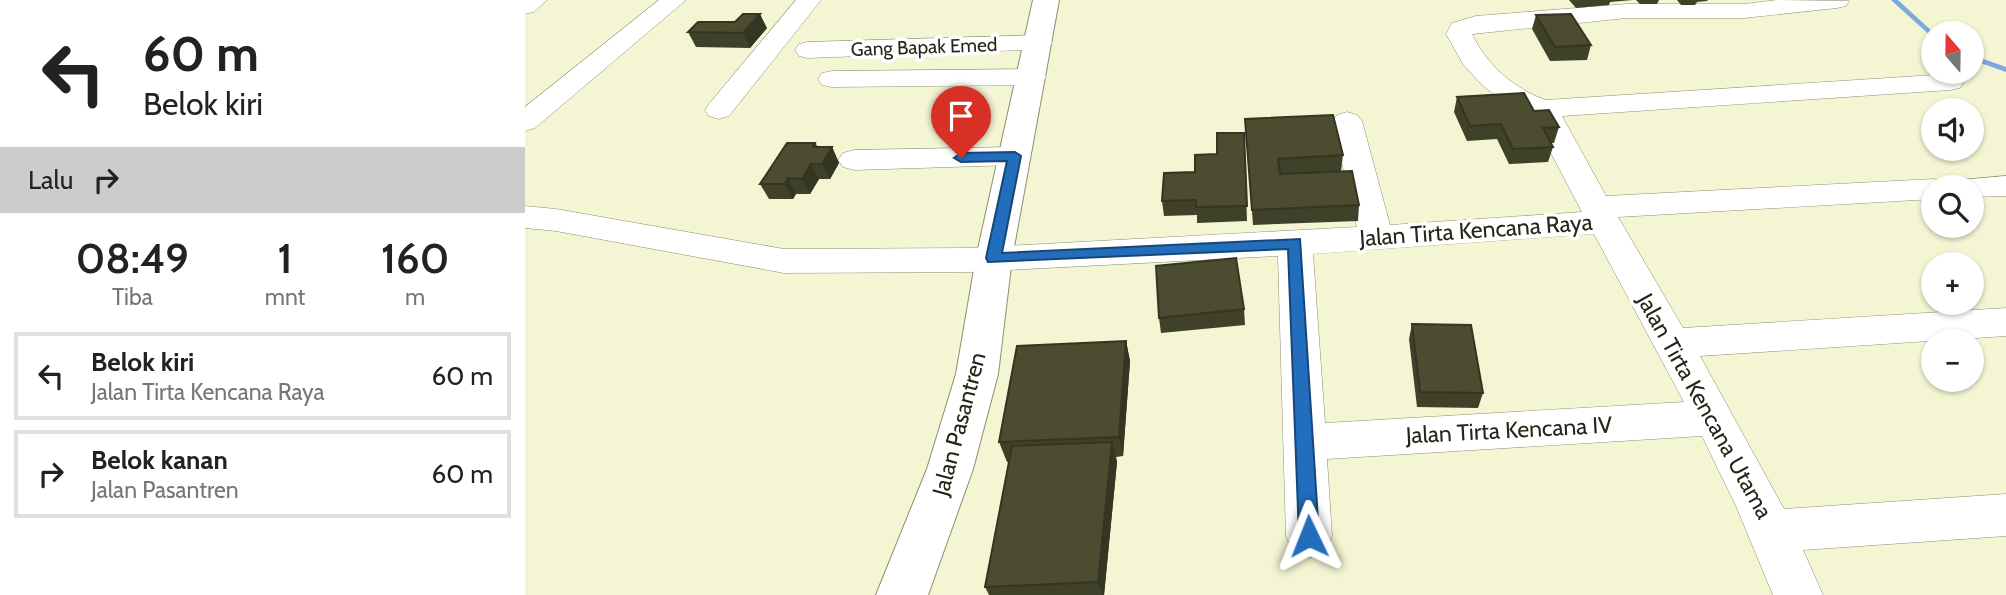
<!DOCTYPE html>
<html lang="id">
<head>
<meta charset="utf-8">
<style>
	:root { --surface:#fff; --page:#f2f2f2; --text:#222; --muted:#767676; --line:#e0e0e0 }
	body { margin:0; font-family:Cabin,sans-serif; background:var(--page); color:var(--text); height:100vh; display:flex; flex-direction:column; font-size:26px; white-space:nowrap }
	* { box-sizing:border-box; margin:0 }
	p { font-size:23px; color:var(--muted) }
	.icon { flex:none; width:38px; height:38px; fill:none; stroke:currentColor; stroke-width:2; stroke-linecap:round; stroke-linejoin:round }
	.map { position:relative; flex:1; overflow:hidden }
	.sheet { display:flex; flex-direction:column; background:var(--surface); width:525px }
	.sheet>* { flex:none }
	.hud { background:#fff; color:var(--text); overflow:hidden }
	.needle { width:46px; rotate:340deg }
	.tools { position:absolute; left:1396px; top:21px; display:grid; gap:14px }
	.tools a { display:grid; place-items:center; width:63px; height:63px; border-radius:50%; background:var(--surface); box-shadow:0 2px 5px #0004; font-size:35px }
	.pin { position:absolute; display:grid; place-items:center; width:60px; height:60px; color:#fff; margin:-72px -30px; border-radius:50% 50% 50% 0; rotate:-45deg; box-shadow:0 0 7px #0007 }
	.pin .icon { rotate:45deg }
	.me { position:absolute; width:77px; margin:-38px; rotate:358deg; stroke-linejoin:round; filter:drop-shadow(0 0 5px #0008) }
	.turn { display:flex; align-items:center; gap:24px; height:147px; padding:0 28px; font-size:32px }
	.turn .icon { width:91px; height:91px; stroke-width:2.5 }
	.turn b { display:block; font-size:49px; line-height:60px }
	.then { display:flex; align-items:center; height:66px; padding:0 28px; background:#0003; gap:14px; font-size:26px }
	.eta { display:flex; justify-content:space-evenly; align-items:center; height:119px; text-align:center }
	.eta b { font-size:42px; font-weight:600; line-height:49px }
	ul { padding:0; list-style:none }
	li { display:flex; align-items:center; gap:21px; height:88px; margin:0 14px 10px; padding:0 14px; border:4px solid var(--line); border-radius:0px }
	li div { flex:1 }
	li b { display:block; font-size:26px }
	li em { font-style:normal }
	main { display:flex; flex:1; min-height:0 }
	.map>svg:first-child { display:block }
	.lines { fill:none; stroke-linecap:round; stroke-linejoin:round }
	.stream { fill:#7ca8de; fill-rule:evenodd }
	.street-casing { stroke:#8c8e6f; stroke-width:1 }
	.secondary-casing { stroke:#8c8e6f; stroke-width:2 }
	.street { fill:#fff; fill-rule:evenodd }
	.secondary { fill:#fff; fill-rule:evenodd }
	.wall { fill:#404129 }
	.shaded-wall { fill:#343522 }
	.building { fill:#4b4c30; stroke:#343522; stroke-width:2 }
	.route { fill:#226dbc; stroke:#16477a; stroke-width:2 }
	.labels { text-anchor:middle; dominant-baseline:central; stroke-width:7; stroke-linejoin:round; paint-order:stroke }
	.far-street-label { font-size:19px; fill:#252519; stroke:#fff }
	.street-label { font-size:23px; fill:#252519; stroke:#fff }
</style>
</head>
<body>
<main>
<section class="sheet">
<div class="hud">
<div class="turn"><svg class="icon" aria-label="left" viewBox="0 0 24 24"><path d="M17 20v-9H6M10 6l-5 5 5 5"/></svg><div><b>60 m</b>Belok kiri</div></div>
<div class="then">Lalu<svg class="icon" aria-label="right" viewBox="0 0 24 24"><path d="M7 20v-9h11M14 6l5 5-5 5"/></svg></div>
</div>
<div class="eta">
<div><b>08:49</b><p>Tiba</p></div>
<div><b>1</b><p>mnt</p></div>
<div><b>160</b><p>m</p></div>
</div>
<ul>
<li><svg class="icon" aria-label="left" viewBox="0 0 24 24"><path d="M17 20v-9H6M10 6l-5 5 5 5"/></svg><div><b>Belok kiri</b><p>Jalan Tirta Kencana Raya</p></div><em>60 m</em></li>
<li><svg class="icon" aria-label="right" viewBox="0 0 24 24"><path d="M7 20v-9h11M14 6l5 5-5 5"/></svg><div><b>Belok kanan</b><p>Jalan Pasantren</p></div><em>60 m</em></li>
</ul>
</section>
<div class="map">
<svg width="1481" height="595" viewBox="0 0 1481 595">
	<rect width="100%" height="100%" fill="#f3f5d3"/>
	<g class="lines">
		<path class="stream" d="M1366,0H1373L1409,33V39Z
			M1447,55L1481,67V72L1447,60Z"/>
		<defs>
			<path id="street" d="M0,0H22L9,12L0,14Z
				M134,0H161L10,128L0,131V107Z
				M271,0H296L204,116L194,119L184,116L180,110L184,104Z
				M1252,0L1324,1L1321,6L1312,8L1219,18H1102L947,34C961,64 989,89 1021,100L1425,74L1435,76L1439,82L1435,88L1425,90L1037,116L1081,196L1409,179L1420,182L1424,187H1409V199L1093,217L1158,328L1481,308V336L1175,356L1259,509L1481,494V536L1278,550L1298,595H1248L1211,506L1177,436L802,459L807,536L800,551L784,558L768,551L761,536L753,256L444,272L259,273L31,231L0,228V206L31,209L259,249L444,248L832,227L807,121L812,115L822,112L832,115L837,121L865,225L1057,212L1006,115L982,104L958,86L938,64L921,34L927,23L951,16L1102,4H1219ZM1069,234L1159,402L800,423L788,254Z
				M514,35L523,37L527,43L523,49L283,58L274,56L270,50L274,44L283,42Z
				M507,69L517,71L521,77L517,83L507,85L307,87L297,85L293,79L297,73L307,71Z
				M490,147L501,149L505,156L501,163L490,165L329,170L318,167L313,160L318,153L329,150Z
				M1481,176V196L1447,197V187H1431L1436,180Z"/>
			<path id="secondary" d="M508,0H534L487,258L473,374L448,469L403,595H351L402,469L431,374L451,258Z"/>
		</defs>
		<use href="#street" class="street-casing"/>
		<use href="#secondary" class="secondary-casing"/>
		<use href="#street" class="street"/>
		<use href="#secondary" class="secondary"/>
	</g>
	<path class="wall" d="M1044,0H1108L1085,2L1084,5L1051,8Z
		M1111,0H1134L1132,4H1115Z
		M1152,0H1183L1182,1L1172,2L1170,5H1156Z
		M1011,15L1066,45L1062,60L1025,61L1007,29Z
		M242,28L225,48L171,47L163,32Z
		M932,97L1009,111L1034,127L1029,143H1026L1028,147L1023,162L984,164L972,139L942,141L929,112Z
		M720,119L818,155L816,171L777,173L834,205L833,221L728,225Z
		M719,133L722,221L672,223V215L639,216L637,201L670,172Z
		M290,143L293,147H307L314,163L305,179H294L285,194H271L268,199H244L235,184Z
		M719,309L720,325L636,333L634,318Z
		M887,324L958,393L953,408L892,407L884,339Z
		M601,341L605,361L598,456L591,457L592,462L579,595H464L460,587L484,462H482L474,442Z"/>
	<path class="shaded-wall" d="M235,14L242,28L225,48L218,33Z
		M307,147L314,163L305,179L297,164Z
		M286,164L294,179L285,194L277,179Z
		M263,178L271,194L268,199L260,184Z
		M601,341L605,361L598,456L594,437Z
		M587,442L592,462L579,595H577L573,582Z"/>
	<path class="building" d="M218,14H235L218,33L163,32L173,22H210Z
		M1046,14L1066,45L1030,47L1011,15Z
		M999,93L1009,111L1024,110L1034,127L1018,128L1028,147L988,149L976,124L945,126L932,97Z
		M808,115L818,155L753,159L755,174L827,171L834,205L727,210L720,119Z
		M692,133H719L722,206L671,207V200L637,201L639,173L670,172V155L692,154Z
		M262,143H290L288,147H307L297,164H286L277,179L263,178L260,184H235Z
		M711,258L719,309L634,318L631,266Z
		M887,324L946,325L958,393L895,392Z
		M601,341L594,437L474,442L492,346Z
		M587,442L573,582L460,587L487,446Z"/>
	<path class="route" d="M490,152L496,156L477,253L775,239L794,536L791,542L784,545L777,542L774,536L763,249L463,262L461,258L482,161L436,162L429,158L436,153Z"/>
	<g class="labels">
		<g class="far-street-label">
			<text transform="translate(399 47) rotate(-2)">Gang Bapak Emed</text>
		</g>
		<g class="street-label">
			<text transform="translate(951 230) rotate(-4)">Jalan Tirta Kencana Raya</text>
			<text transform="translate(1180 406) rotate(61)">Jalan Tirta Kencana Utama</text>
			<text transform="translate(434 424) rotate(-75)">Jalan Pasantren</text>
			<text transform="translate(984 430) rotate(-3)">Jalan Tirta Kencana IV</text>
		</g>
	</g>
</svg>
<div class="tools">
<a><svg class="needle" viewBox="-14 -14 28 28"><path d="M0-13l5 13h-10z" fill="#e53935"/><path d="M0 13l5-13h-10z" fill="#767676"/></svg></a>
<a><svg class="icon" aria-label="sound" viewBox="0 0 24 24"><path d="M4 9h4l5-4v14l-5-4H4zM17 9q2 3 0 6"/></svg></a>
<a><svg class="icon" aria-label="search" viewBox="0 0 24 24"><circle cx="10" cy="10" r="6"/><path d="M15 15l6 6"/></svg></a>
<a>+</a>
<a>−</a>
</div>
<div class="pin" style="left:436px;top:158px;background:#d93025"><svg class="icon" aria-label="arrive" viewBox="0 0 24 24"><path d="M6 21V4h12l-3 4 3 4H6"/></svg></div>
<svg class="me" style="left:784px;top:536px" viewBox="-20 -20 40 40"><path d="M0-17L14 15 0 8-14 15z" fill="#226dbc" stroke="#fff" stroke-width="4"/></svg>
</div>
</main>
</body>
</html>
